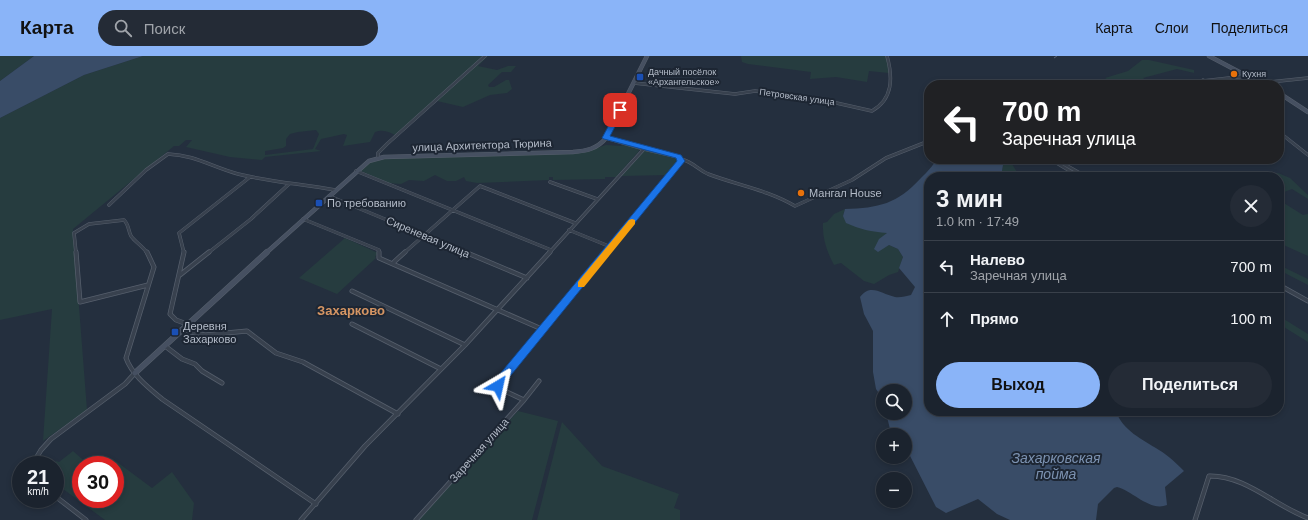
<!DOCTYPE html>
<html lang="ru">
<head>
<meta charset="utf-8">
<style>
	:root { --surface:#1b232e; --page:#242b36; --text:#f1f3f6; --muted:#a0a4aa; --line:#39404a; --accent:#8ab4f8 }
	body { margin:0; font-family:Arial,sans-serif; background:var(--page); color:var(--text); height:100vh; display:flex; flex-direction:column; font-size:15px; white-space:nowrap }
	* { box-sizing:border-box; margin:0 }
	p { font-size:13px; color:var(--muted) }
	.icon { flex:none; width:22px; height:22px; fill:none; stroke:currentColor; stroke-width:2; stroke-linecap:round; stroke-linejoin:round }
	.map { position:relative; flex:1; overflow:hidden }
	.details { position:absolute; left:924px; top:116px; width:360px; height:244px; display:flex; flex-direction:column; background:var(--surface); border-radius:16px; box-shadow:0 2px 6px #0003,0 0 0 1px var(--line) }
	.details>* { flex:none }
	.top-card { position:absolute; left:924px; top:24px; width:360px; height:84px; border-radius:16px; box-shadow:0 2px 6px #0003,0 0 0 1px var(--line); background:#202124; color:#fff; overflow:hidden }
	.buttons { position:absolute; left:876px; top:328px; display:grid; gap:8px }
	.buttons a { display:grid; place-items:center; width:36px; height:36px; border-radius:50%; background:var(--surface); box-shadow:0 2px 6px #0003,0 0 0 1px var(--line); font-size:20px }
	.speed { position:absolute; left:12px; top:400px; display:flex; gap:8px; font-size:20px; font-weight:700; text-align:center }
	.speed>* { display:grid; place-content:center; width:52px; height:52px; border-radius:50%; background:var(--surface); box-shadow:0 2px 6px #0003,0 0 0 1px var(--line); line-height:1 }
	.speed small { font-size:10px; font-weight:400 }
	.speed .limit { border:6px solid #d22; background:#fff; color:#111 }
	.pin { position:absolute; display:grid; place-items:center; width:34px; height:34px; color:#fff; margin:-17px; border-radius:8px; box-shadow:0 2px 6px #0006 }
	.me { position:absolute; width:44px; margin:-22px; rotate:36deg; stroke-linejoin:round; filter:drop-shadow(0 0 3px #0008) }
	.turn { display:flex; align-items:center; gap:14px; height:84px; padding:0 12px; font-size:18px }
	.turn .icon { width:52px; height:52px; stroke-width:2.5 }
	.turn b { display:block; font-size:28px; line-height:34px }
	.round { display:grid; place-items:center; flex:none; width:42px; height:42px; border-radius:21px; background:var(--page) }
	.summary { display:flex; align-items:center; justify-content:space-between; height:68px; padding:0 12px }
	h1 { font-size:24px; font-weight:700; line-height:30px }
	.action { display:flex; gap:8px; margin-top:auto; padding:8px 12px }
	.action a { flex:1; height:46px; border-radius:24px; background:var(--accent); color:#111; font-size:16px; font-weight:700; line-height:46px; text-align:center }
	.action a+a { background:var(--page); color:var(--text) }
	ul { padding:0; list-style:none }
	li { display:flex; align-items:center; gap:12px; height:52px; padding:0 12px; border-top:1px solid var(--line) }
	li div { flex:1 }
	li b { display:block; font-size:15px }
	li em { font-style:normal }
	header { display:flex; align-items:center; gap:24px; box-sizing:border-box; height:56px; padding:0 20px; background:var(--accent); color:#111 }
	header strong { font-size:19px }
	nav { display:flex; gap:22px; margin-inline-start:auto; font-size:14px }
	.search { width:280px; height:36px; background:var(--page); display:flex; align-items:center; gap:10px; box-sizing:border-box; padding:0 14px; border-radius:22px; color:var(--muted); font-size:15px }
	.map>svg:first-child { display:block }
	.green { fill:#263c3f; fill-rule:evenodd }
	.water { fill:#394c67 }
	.lines { fill:none; stroke-linecap:round; stroke-linejoin:round }
	.street-far1-casing { stroke:#565f6c; stroke-width:3.5 }
	.street-casing { stroke:#565f6c; stroke-width:5 }
	.secondary-far1-casing { stroke:#565f6c; stroke-width:4.5 }
	.secondary-casing { stroke:#565f6c; stroke-width:6 }
	.street-far1 { stroke:#38414e; stroke-width:2.5 }
	.street { stroke:#38414e; stroke-width:3.5 }
	.secondary-far1 { stroke:#465061; stroke-width:3.5 }
	.secondary { stroke:#465061; stroke-width:5 }
	.rail { stroke:#5a6575; stroke-width:1; stroke-dasharray:3.5 3.5; stroke-linecap:butt }
	.route { fill:#1a73e8; stroke:#114b97 }
	.slow { fill:#f59e0b }
	.food-dot { fill:#e8710a; stroke:#1d2633; stroke-width:1.5 }
	.transit-dot { fill:#1a4fb4; stroke:#1d2633; stroke-width:1.5 }
	.labels { text-anchor:middle; dominant-baseline:central; stroke-width:4; stroke-linejoin:round; paint-order:stroke }
	.far-poi-label { font-size:9px; fill:#b4bcc9; stroke:#1d2633; text-anchor:start }
	.far-street-label { font-size:9px; fill:#b4bcc9; stroke:#1d2633 }
	.street-label { font-size:11px; fill:#b4bcc9; stroke:#1d2633 }
	.poi-label { font-size:11px; fill:#b4bcc9; stroke:#1d2633; text-anchor:start }
	.quarter-label { font-size:13px; font-weight:bold; fill:#d59563; stroke:#1d2633 }
	.near-water-label { font-size:14px; font-style:italic; fill:#7c92b1; stroke:#1d2633 }
</style>
</head>
<body>
<header>
<strong>Карта</strong>
<div class="search"><svg class="icon" aria-label="search" viewBox="0 0 24 24"><circle cx="10" cy="10" r="6"/><path d="M15 15l6 6"/></svg>Поиск</div>
<nav><a>Карта</a><a>Слои</a><a>Поделиться</a></nav>
</header>
<div class="map">
<svg width="1308" height="464" viewBox="0 0 1308 464">
	<rect width="100%" height="100%" fill="#242f3e"/>
	<path class="green" d="M0,0H34L0,25Z
		M143,0H488L478,10L497,14L508,10H516L511,16H502L488,29L489,31H494L506,24H509L512,33L507,37L490,39L463,51L437,45L397,80C389,76 384,73 375,76L370,86L343,90L347,79L344,78L321,83L315,93L321,95L265,101L262,104L230,101L186,91L192,84H186L179,90H174L73,173L87,354L43,385L52,253L0,264V62L84,19ZM316,74L319,78L313,93L265,99V95L283,92L286,90V83L290,78L298,76Z
		M741,0H886L889,9V17L869,15L867,26L836,21L810,23L811,16L748,8L742,6Z
		M1142,4H1149L1194,14V17L1177,13L1143,22L1153,29H1115L1105,22L1128,15Z
		M606,89L621,90L623,89L638,92L639,95L616,121H605V123L553,124V121H549V124L477,127L466,125L464,121L456,125H447L435,119L424,125L409,124L401,128L388,127L361,115V113L371,105L379,102L588,95Z
		M645,94L678,102L680,104L668,119L621,120Z
		M1004,103H1009L1020,121L1002,115Z
		M1193,117L1203,119L1247,121L1278,117L1290,122L1308,139V143L1292,133L1279,138V121H1185L1183,119Z
		M1279,144L1303,159L1308,158V200L1279,187Z
		M845,153L843,160L887,177L885,191L889,189L898,193L903,201L898,216L889,219L874,228L864,225L841,207L834,209C827,196 822,182 823,167L827,166L834,158Z
		M345,182L378,197L375,201L376,202L337,238L299,222Z
		M1279,209L1308,223V229L1279,214Z
		M1279,260L1308,278V286L1279,268Z
		M518,355L558,365L532,464H418Z
		M562,366L602,410L679,438L674,452L680,454V464H537Z
		M73,395L89,409H81V443H115V409H105L113,403L152,432L172,416L194,447L192,464H105L55,427V409H43L53,408L56,405L59,406Z"/>
	<path class="water" d="M34,0H143L84,19L0,62V25Z
		M937,103H1004L1002,115L1013,118L1016,121H929V355H1116C1122,374 1143,384 1159,394C1169,400 1176,407 1184,415L1165,431L1167,449C1150,456 1133,435 1117,431L1114,432L1098,448L1096,464H1010L997,458L978,443L946,457L936,451L905,390V379H896L890,373L886,357H905V335H883V343L876,333L873,316V275L864,258L860,241C871,227 881,238 895,241C900,242 906,240 911,239L915,231L899,212L903,201L898,193L889,189L878,196L874,193L879,183L887,177C872,176 859,173 846,167L843,160L845,153C879,152 897,148 921,122C927,116 932,111 937,103Z"/>
	<g class="lines">
		<defs>
			<path id="street-far1" d="M1203,24L1211,29
				M634,27L735,38L755,35L832,46L872,55C893,43 893,22 887,0
				M1260,27L1308,22
				M1167,29L1247,20
				M1279,76L1308,99
				M378,102V97L387,88L485,0
				M681,103C693,106 697,113 708,118C737,129 768,134 795,150L852,124L886,102L929,85
				M1050,103L1080,121
				M1055,103L1085,120
				M356,115L551,194
				M550,126L597,143
				M329,140L467,197
				M109,149L146,114L168,98C195,99 212,111 238,118C270,126 303,128 335,134
				M303,163L379,194V197
				M569,174L611,191
				M76,197L74,177L89,168L124,164C129,169 128,174 131,180C135,186 143,190 147,197
				M184,197L179,177L250,121
				M208,197L251,163L289,128
				M404,197L480,130L575,167
				M549,197L644,93L606,82
				M605,197L681,105L678,101L644,93"/>
			<path id="street" d="M76,196L80,246L148,229
				M147,196L154,211L126,302C132,319 149,332 162,343L316,448
				M184,196L170,258L176,264L187,268
				M379,196V202L544,274
				M465,196L527,222
				M394,206L405,196
				M180,219L209,196
				M1279,229L1308,245
				M352,235L465,289
				M352,268L441,313
				M181,274L205,279L247,275L276,297L303,306L398,358
				M165,290L182,303L195,308L202,315L222,327
				M524,344L539,325
				M32,409L41,394L51,383L125,328L135,317
				M55,440L86,464
				M301,464L365,390L465,289L550,196
				M416,464L524,344L498,332V328L606,196
				M1195,464L1209,420C1245,419 1275,450 1308,462"/>
			<path id="secondary-far1" d="M1209,0L1264,29
				M1279,37L1308,56
				M266,197L369,105L384,101L573,96C586,95 597,93 606,82L647,0"/>
			<path id="secondary" d="M135,317L267,196"/>
		</defs>
		<use href="#street-far1" class="street-far1-casing"/>
		<use href="#street" class="street-casing"/>
		<use href="#secondary-far1" class="secondary-far1-casing"/>
		<use href="#secondary" class="secondary-casing"/>
		<use href="#street-far1" class="street-far1"/>
		<use href="#street" class="street"/>
		<use href="#secondary-far1" class="secondary-far1"/>
		<use href="#secondary" class="secondary"/>
		<path class="rail" d="M1054,2L1057,0"/>
	</g>
	<path class="route" d="M618,52L624,54L610,80L681,99L685,105L503,329L501,333H494L492,330L494,325L677,105L676,102L604,83L602,82Z"/>
	<path class="slow" d="M632,163L635,164V168L584,231H578V226L629,164Z"/>
	<g class="food-dot">
		<circle cx="1234" cy="18" r="4"/>
		<circle cx="801" cy="137" r="4"/>
	</g>
	<g class="transit-dot">
		<rect x="636" y="17" width="8" height="8" rx="2"/>
		<rect x="315" y="143" width="8" height="8" rx="2"/>
		<rect x="171" y="272" width="8" height="8" rx="2"/>
	</g>
	<g class="labels">
		<g class="far-poi-label">
			<text x="648" y="16">Дачный посёлок<tspan x="648" dy="10">«Архангельское»</tspan></text>
			<text x="1242" y="18">Кухня</text>
		</g>
		<g class="far-street-label">
			<text transform="translate(797 41) rotate(8)">Петровская улица</text>
		</g>
		<g class="street-label">
			<text transform="translate(482 89) rotate(-2)">улица Архитектора Тюрина</text>
			<text transform="translate(428 181) rotate(23)">Сиреневая улица</text>
			<text transform="translate(479 394) rotate(-48)">Заречная улица</text>
		</g>
		<g class="poi-label">
			<text x="809" y="137">Мангал House</text>
			<text x="327" y="147">По требованию</text>
			<text x="183" y="270">Деревня<tspan x="183" dy="13">Захарково</tspan></text>
		</g>
		<g class="quarter-label">
			<text x="351" y="254">Захарково</text>
		</g>
		<g class="near-water-label">
			<text x="1056" y="402">Захарковская<tspan x="1056" dy="16">пойма</tspan></text>
		</g>
	</g>
</svg>
<div class="buttons">
<a><svg class="icon" aria-label="search" viewBox="0 0 24 24"><circle cx="10" cy="10" r="6"/><path d="M15 15l6 6"/></svg></a>
<a>+</a>
<a>−</a>
</div>
<div class="speed"><div>21<small>km/h</small></div><div class="limit">30</div></div>
<div class="pin" style="left:620px;top:54px;background:#d93025"><svg class="icon" aria-label="arrive" viewBox="0 0 24 24"><path d="M6 21V4h12l-3 4 3 4H6"/></svg></div>
<svg class="me" style="left:498px;top:330px" viewBox="-20 -20 40 40"><path d="M0-17L14 15 0 8-14 15z" fill="#1a73e8" stroke="#fff" stroke-width="4"/></svg>
<div class="top-card">
<div class="turn"><svg class="icon" aria-label="left" viewBox="0 0 24 24"><path d="M17 20v-9H6M10 6l-5 5 5 5"/></svg><div><b>700 m</b>Заречная улица</div></div>
</div>
<section class="details">
<div class="summary"><div><h1>3 мин</h1><p>1.0 km · 17:49</p></div><a class="round"><svg class="icon" aria-label="close" viewBox="0 0 24 24"><path d="M6 6l12 12M18 6L6 18"/></svg></a></div>
<ul>
<li><svg class="icon" aria-label="left" viewBox="0 0 24 24"><path d="M17 20v-9H6M10 6l-5 5 5 5"/></svg><div><b>Налево</b><p>Заречная улица</p></div><em>700 m</em></li>
<li><svg class="icon" aria-label="ahead" viewBox="0 0 24 24"><path d="M12 20V5M6 11l6-6 6 6"/></svg><div><b>Прямо</b></div><em>100 m</em></li>
</ul>
<div class="action"><a>Выход</a><a>Поделиться</a></div>
</section>
</div>
</body>
</html>
